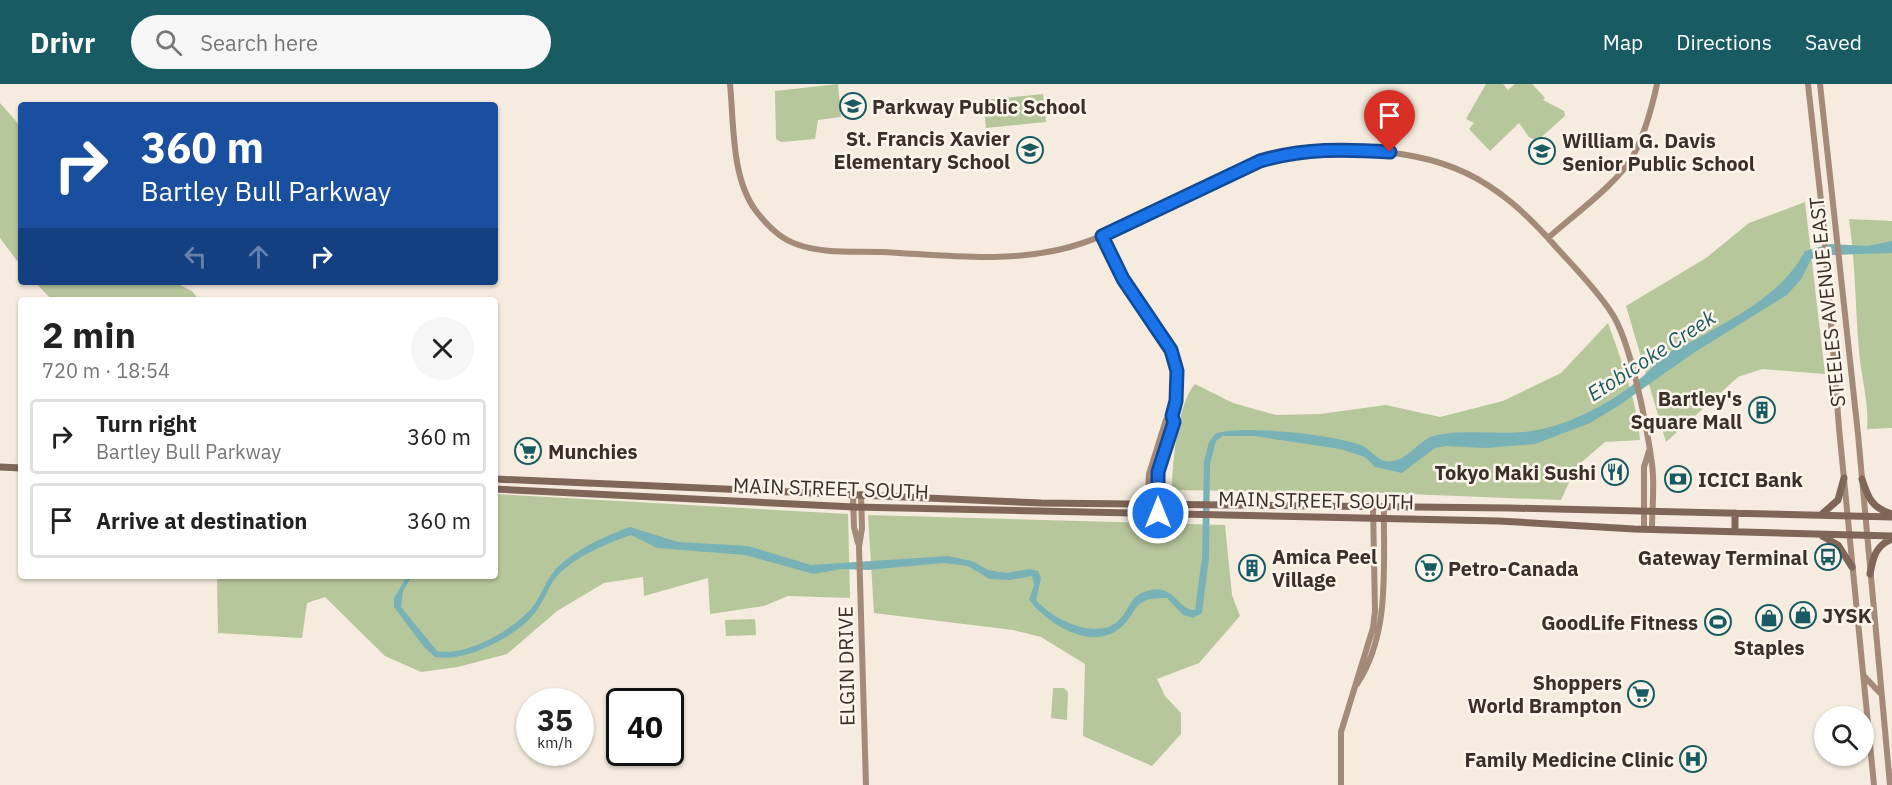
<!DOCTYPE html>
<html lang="en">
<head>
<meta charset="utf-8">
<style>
	:root { --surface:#fff; --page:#f6f6f6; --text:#222; --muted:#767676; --line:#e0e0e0; --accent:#195b62 }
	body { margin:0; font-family:"IBM Plex Sans",sans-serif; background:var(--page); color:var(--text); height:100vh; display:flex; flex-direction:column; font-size:22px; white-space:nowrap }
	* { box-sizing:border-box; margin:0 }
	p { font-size:20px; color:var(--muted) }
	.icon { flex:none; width:33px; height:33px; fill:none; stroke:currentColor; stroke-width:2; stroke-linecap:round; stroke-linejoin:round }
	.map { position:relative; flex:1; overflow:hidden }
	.sheet { position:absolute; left:18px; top:213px; width:480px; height:282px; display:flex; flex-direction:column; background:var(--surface); border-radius:6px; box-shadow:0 2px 4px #0004 }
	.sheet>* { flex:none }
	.top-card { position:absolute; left:18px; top:18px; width:480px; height:183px; border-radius:6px; box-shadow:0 2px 4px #0004; background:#1a4fa0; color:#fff; overflow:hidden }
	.controls { position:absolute; left:1814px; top:622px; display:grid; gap:12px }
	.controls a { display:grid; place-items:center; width:60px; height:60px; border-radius:50%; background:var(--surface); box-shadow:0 2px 4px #0004; font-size:30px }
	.speed { position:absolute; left:516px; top:604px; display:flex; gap:12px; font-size:30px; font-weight:700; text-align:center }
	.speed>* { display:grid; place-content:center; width:78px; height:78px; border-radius:50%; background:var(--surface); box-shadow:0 2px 4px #0004; line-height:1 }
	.speed small { font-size:15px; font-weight:400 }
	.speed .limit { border:3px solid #111; border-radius:9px; background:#fff; color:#111 }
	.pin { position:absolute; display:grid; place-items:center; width:51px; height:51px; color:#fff; margin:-62px -26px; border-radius:50% 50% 50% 0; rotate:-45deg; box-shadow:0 0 6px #0007 }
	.pin .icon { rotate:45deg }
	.me { position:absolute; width:66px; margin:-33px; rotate:0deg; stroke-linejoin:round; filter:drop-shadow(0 0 4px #0008) }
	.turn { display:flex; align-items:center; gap:21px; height:126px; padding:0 24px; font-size:27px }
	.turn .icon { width:78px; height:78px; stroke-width:2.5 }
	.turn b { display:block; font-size:42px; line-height:51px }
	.lanes { display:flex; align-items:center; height:57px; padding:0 24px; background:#0003; justify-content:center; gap:30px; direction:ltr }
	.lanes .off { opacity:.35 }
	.round { display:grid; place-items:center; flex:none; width:63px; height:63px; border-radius:32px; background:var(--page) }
	.summary { display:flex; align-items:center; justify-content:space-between; height:102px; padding:0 24px }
	h1 { font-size:36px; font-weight:700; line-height:45px }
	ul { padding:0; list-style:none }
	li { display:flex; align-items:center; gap:18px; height:75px; margin:0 12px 9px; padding:0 12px; border:3px solid var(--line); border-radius:6px }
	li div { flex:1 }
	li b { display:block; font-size:22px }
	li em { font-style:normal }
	header { display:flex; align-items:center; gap:36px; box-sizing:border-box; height:84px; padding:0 30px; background:var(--accent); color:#fff }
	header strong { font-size:28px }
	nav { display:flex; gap:33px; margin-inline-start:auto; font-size:21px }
	.search { width:420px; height:54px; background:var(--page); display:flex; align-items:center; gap:15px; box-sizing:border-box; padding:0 21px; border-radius:33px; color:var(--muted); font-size:22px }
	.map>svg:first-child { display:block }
	.green { fill:#b7c79c }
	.water { fill:#79b2b6 }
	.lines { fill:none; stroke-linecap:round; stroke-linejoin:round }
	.secondary { stroke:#a48a79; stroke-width:6 }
	.primary { stroke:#7f6658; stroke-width:7 }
	.route-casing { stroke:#114b97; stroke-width:15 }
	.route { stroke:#1a73e8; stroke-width:10 }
	.labels { text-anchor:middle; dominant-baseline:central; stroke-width:5; stroke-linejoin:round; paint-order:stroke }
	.poi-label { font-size:20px; font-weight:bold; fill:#3b2f29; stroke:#fcf5eb; text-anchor:start }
	.street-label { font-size:20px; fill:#3b2f29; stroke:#fcf5eb }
	.water-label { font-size:21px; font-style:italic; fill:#195b62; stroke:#fcf5eb }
</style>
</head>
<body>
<header>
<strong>Drivr</strong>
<div class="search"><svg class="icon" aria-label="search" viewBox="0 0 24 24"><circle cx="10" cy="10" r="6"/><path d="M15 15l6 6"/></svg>Search here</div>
<nav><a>Map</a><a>Directions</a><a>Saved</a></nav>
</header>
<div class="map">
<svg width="1892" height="701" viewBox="0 0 1892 701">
	<rect width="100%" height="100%" fill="#f5ebde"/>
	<path class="green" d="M838,0L841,33L818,36L815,55L781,58L776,55L775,7Z
		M1486,0H1503L1508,6L1515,0H1532L1545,14L1543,16L1564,27L1565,32L1537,57L1529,53L1519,39L1490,67L1469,45L1474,39L1466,35Z
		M1043,10L1046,38L986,44L983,16Z
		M0,19L21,43V182L0,154Z
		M1805,118L1825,290L1762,285L1738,293L1666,358L1626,222L1706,174L1749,139Z
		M1849,135L1892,137V344L1867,345C1869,322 1863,300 1860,277C1855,229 1856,182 1849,135Z
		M35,198H174L192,207L199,216H52Z
		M1608,239C1621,276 1637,316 1640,356L1605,358L1576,383L1561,416L1382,409L1172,406C1172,380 1178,318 1195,300L1233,319L1276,331L1320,330L1386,321L1440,333L1503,317L1561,289Z
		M495,410L848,430L850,514L788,512L764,522L710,530L708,494L644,512L643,493L604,499L557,527L507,570L458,583L421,588L385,572L325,513L307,519L302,554L218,549L217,492H495Z
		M868,431L1225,441L1232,511L1240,532L1199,579L1157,595L1165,612L1181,629V650L1152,682L1083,652L1085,580L1041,553L1013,546L874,529Z
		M755,535L756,551L726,552L725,536Z
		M1053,604H1064L1068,608L1067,636L1051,634Z"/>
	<path class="water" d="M1892,157V169L1831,171L1811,175L1802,194L1787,211L1695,268L1618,322L1590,339L1535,360L1485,364L1446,362L1435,364L1402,389L1375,383L1365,373L1340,365L1254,352H1223L1216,357L1210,380L1209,474L1202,529L1193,534L1183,531L1167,514C1130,513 1140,528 1119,545C1090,567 1048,540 1029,516L1034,501L1032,492L1010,496L989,495L968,482L944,479L868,486L841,485L814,490L745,471L657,464L631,451C608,459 576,472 558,491C549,501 545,515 537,526C520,551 465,579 435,573L424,563L394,523V514L407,492H412L403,507L401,523L437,567C466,573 512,546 531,525C543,511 546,492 561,480C581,463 605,452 630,443L678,458L748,462L811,481L948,472L972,477L988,486L1006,489L1030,485L1038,487L1041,494L1036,516C1052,535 1097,558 1119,536C1133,522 1128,511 1151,506C1175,501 1178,527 1195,526L1202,473L1204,377L1209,358L1215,350C1238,340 1340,351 1363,362C1371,366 1377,376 1386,377C1407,380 1417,355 1437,351C1468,344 1505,353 1537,346C1569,340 1605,322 1631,302C1646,291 1658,277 1673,266C1679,262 1687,260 1693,257C1735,233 1782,211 1805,167L1830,160L1868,162Z"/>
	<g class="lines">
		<path class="secondary" d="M730,0C734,39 731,94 756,127C766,140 781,155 796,160C822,170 854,167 881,168C944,171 1008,180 1070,163C1137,144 1196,101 1261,76C1291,65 1320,65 1352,66C1446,69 1494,92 1556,163C1575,184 1596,205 1611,228C1631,257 1647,343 1652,380C1655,401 1652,424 1652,445
			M1808,0L1823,135L1839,344L1874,701
			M1820,0L1858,350L1890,701
			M1102,152L1123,195L1171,266L1177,287L1176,317L1172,332L1174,338L1158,388V429
			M1548,154C1572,132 1620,98 1634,70C1645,49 1652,23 1657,0
			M853,410L854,443L858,459
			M861,410L862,444L859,463L866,701
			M1147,429L1149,390L1166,336L1172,332
			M1644,445V383L1649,367
			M1865,593L1880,609
			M1357,600C1391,549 1383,481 1384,422
			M1341,701V648L1373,544L1375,527L1373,422"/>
		<path class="primary" d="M0,383L21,384
			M495,395L1041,419L1510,424L1892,433
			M1862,395C1868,414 1872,424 1892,430
			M495,405L854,423L1499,437L1634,445L1892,452
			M1735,429V447
			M1822,430L1838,416L1844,394
			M1822,452L1838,461L1852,483
			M1870,490C1873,474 1875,462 1892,455"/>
	</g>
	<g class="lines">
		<defs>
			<path id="route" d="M1158,429V388L1174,338L1172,332L1176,317L1177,287L1171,266L1123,195L1102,152L1260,77C1304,64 1345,65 1390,68"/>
		</defs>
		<use href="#route" class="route-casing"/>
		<use href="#route" class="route"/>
	</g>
	<defs>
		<symbol id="school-ring" viewBox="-11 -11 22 22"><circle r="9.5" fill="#fcf5eb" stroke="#195b62" stroke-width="1.5"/><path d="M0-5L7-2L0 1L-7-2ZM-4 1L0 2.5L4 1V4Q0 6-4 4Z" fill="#195b62"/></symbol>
		<symbol id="building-ring" viewBox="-11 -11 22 22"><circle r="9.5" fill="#fcf5eb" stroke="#195b62" stroke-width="1.5"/><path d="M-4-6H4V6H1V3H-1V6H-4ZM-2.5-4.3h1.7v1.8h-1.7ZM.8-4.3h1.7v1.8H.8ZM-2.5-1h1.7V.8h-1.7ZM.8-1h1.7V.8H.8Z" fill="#195b62"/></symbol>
		<symbol id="supermarket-ring" viewBox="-11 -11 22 22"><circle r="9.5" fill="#fcf5eb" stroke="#195b62" stroke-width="1.5"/><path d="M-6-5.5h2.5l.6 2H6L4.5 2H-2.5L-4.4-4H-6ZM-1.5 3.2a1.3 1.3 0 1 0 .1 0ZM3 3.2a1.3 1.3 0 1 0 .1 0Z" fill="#195b62"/></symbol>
		<symbol id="restaurant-ring" viewBox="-11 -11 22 22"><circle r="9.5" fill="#fcf5eb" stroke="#195b62" stroke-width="1.5"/><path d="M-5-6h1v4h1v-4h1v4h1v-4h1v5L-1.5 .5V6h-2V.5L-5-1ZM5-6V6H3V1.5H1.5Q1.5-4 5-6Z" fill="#195b62"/></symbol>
		<symbol id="bank-ring" viewBox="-11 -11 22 22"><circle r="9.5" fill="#fcf5eb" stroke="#195b62" stroke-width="1.5"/><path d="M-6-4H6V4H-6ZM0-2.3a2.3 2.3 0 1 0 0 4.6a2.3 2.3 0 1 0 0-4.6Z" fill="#195b62"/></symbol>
		<symbol id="bus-ring" viewBox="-11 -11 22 22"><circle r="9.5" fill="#fcf5eb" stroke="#195b62" stroke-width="1.5"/><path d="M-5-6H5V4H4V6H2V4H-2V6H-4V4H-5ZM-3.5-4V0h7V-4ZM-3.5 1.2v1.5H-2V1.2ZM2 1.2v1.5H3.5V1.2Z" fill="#195b62"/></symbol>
		<symbol id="shop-ring" viewBox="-11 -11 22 22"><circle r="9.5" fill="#fcf5eb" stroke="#195b62" stroke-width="1.5"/><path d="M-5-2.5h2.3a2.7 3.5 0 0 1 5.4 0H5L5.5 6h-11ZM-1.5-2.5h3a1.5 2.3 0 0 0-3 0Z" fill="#195b62"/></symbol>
		<symbol id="stadium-ring" viewBox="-11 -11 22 22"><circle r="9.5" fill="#fcf5eb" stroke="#195b62" stroke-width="1.5"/><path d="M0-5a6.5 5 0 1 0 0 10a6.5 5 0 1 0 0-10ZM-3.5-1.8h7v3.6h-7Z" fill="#195b62"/></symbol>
		<symbol id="hospital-ring" viewBox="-11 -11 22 22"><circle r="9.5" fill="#fcf5eb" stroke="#195b62" stroke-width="1.5"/><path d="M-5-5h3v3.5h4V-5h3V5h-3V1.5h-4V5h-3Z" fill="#195b62"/></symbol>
	</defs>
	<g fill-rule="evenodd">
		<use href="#school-ring" x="838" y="7" width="30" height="30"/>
		<use href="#school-ring" x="1015" y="51" width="30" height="30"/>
		<use href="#school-ring" x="1527" y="52" width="30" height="30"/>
		<use href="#building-ring" x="1747" y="311" width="30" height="30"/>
		<use href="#supermarket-ring" x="513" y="352" width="30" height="30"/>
		<use href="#restaurant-ring" x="1600" y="373" width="30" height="30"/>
		<use href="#bank-ring" x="1663" y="380" width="30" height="30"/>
		<use href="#bus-ring" x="1813" y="458" width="30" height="30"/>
		<use href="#building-ring" x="1237" y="469" width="30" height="30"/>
		<use href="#supermarket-ring" x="1414" y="469" width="30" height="30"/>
		<use href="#shop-ring" x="1788" y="516" width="30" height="30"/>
		<use href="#shop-ring" x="1754" y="519" width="30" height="30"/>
		<use href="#stadium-ring" x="1703" y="523" width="30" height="30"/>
		<use href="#supermarket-ring" x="1626" y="595" width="30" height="30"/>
		<use href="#hospital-ring" x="1678" y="660" width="30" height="30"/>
	</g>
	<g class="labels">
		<g class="poi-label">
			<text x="872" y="22">Parkway Public School</text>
			<text x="1010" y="54" text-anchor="end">St. Francis Xavier<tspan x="1010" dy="23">Elementary School</tspan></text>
			<text x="1562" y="56">William G. Davis<tspan x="1562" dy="23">Senior Public School</tspan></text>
			<text x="1742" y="314" text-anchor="end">Bartley's<tspan x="1742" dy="23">Square Mall</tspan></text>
			<text x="548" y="367">Munchies</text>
			<text x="1596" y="388" text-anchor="end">Tokyo Maki Sushi</text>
			<text x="1698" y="395">ICICI Bank</text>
			<text x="1272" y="472">Amica Peel<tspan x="1272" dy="23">Village</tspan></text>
			<text x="1808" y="473" text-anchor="end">Gateway Terminal</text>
			<text x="1448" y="484">Petro-Canada</text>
			<text x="1822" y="531">JYSK</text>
			<text x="1698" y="538" text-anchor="end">GoodLife Fitness</text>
			<text x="1769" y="563" text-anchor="middle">Staples</text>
			<text x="1622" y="598" text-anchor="end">Shoppers<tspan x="1622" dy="23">World Brampton</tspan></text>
			<text x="1674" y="675" text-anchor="end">Family Medicine Clinic</text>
		</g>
		<g class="street-label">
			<text transform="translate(1827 218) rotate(-96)">STEELES AVENUE EAST</text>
			<text transform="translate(831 404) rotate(2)">MAIN STREET SOUTH</text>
			<text transform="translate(1316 416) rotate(1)">MAIN STREET SOUTH</text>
			<text transform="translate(846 582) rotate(-91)">ELGIN DRIVE</text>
		</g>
		<g class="water-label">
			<text transform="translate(1651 271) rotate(-33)">Etobicoke Creek</text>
		</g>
	</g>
</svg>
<div class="controls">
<a><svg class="icon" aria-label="search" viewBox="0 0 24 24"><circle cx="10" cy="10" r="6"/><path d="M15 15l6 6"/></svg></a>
</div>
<div class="speed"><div>35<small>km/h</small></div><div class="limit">40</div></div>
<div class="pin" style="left:1390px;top:68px;background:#d93025"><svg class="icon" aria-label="arrive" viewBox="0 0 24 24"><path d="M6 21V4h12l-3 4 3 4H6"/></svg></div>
<svg class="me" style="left:1158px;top:429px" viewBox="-20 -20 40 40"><circle r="17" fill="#1a73e8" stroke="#fff" stroke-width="3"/><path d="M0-11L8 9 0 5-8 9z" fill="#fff"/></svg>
<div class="top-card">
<div class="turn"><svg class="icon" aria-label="right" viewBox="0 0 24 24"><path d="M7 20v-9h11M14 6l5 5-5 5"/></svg><div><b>360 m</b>Bartley Bull Parkway</div></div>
<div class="lanes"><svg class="icon off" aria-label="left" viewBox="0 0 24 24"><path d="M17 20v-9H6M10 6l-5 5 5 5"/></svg><svg class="icon off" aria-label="ahead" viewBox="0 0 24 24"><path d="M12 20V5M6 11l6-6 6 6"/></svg><svg class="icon" aria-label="right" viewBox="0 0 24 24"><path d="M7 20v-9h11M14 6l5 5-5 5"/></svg></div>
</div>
<section class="sheet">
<div class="summary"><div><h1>2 min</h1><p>720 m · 18:54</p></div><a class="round"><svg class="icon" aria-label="close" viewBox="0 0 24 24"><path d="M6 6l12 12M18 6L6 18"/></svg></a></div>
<ul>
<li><svg class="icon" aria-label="right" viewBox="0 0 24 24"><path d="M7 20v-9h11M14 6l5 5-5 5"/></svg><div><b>Turn right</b><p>Bartley Bull Parkway</p></div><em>360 m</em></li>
<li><svg class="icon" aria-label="arrive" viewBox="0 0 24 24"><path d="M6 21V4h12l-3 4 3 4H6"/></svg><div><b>Arrive at destination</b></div><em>360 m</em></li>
</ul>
</section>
</div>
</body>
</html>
